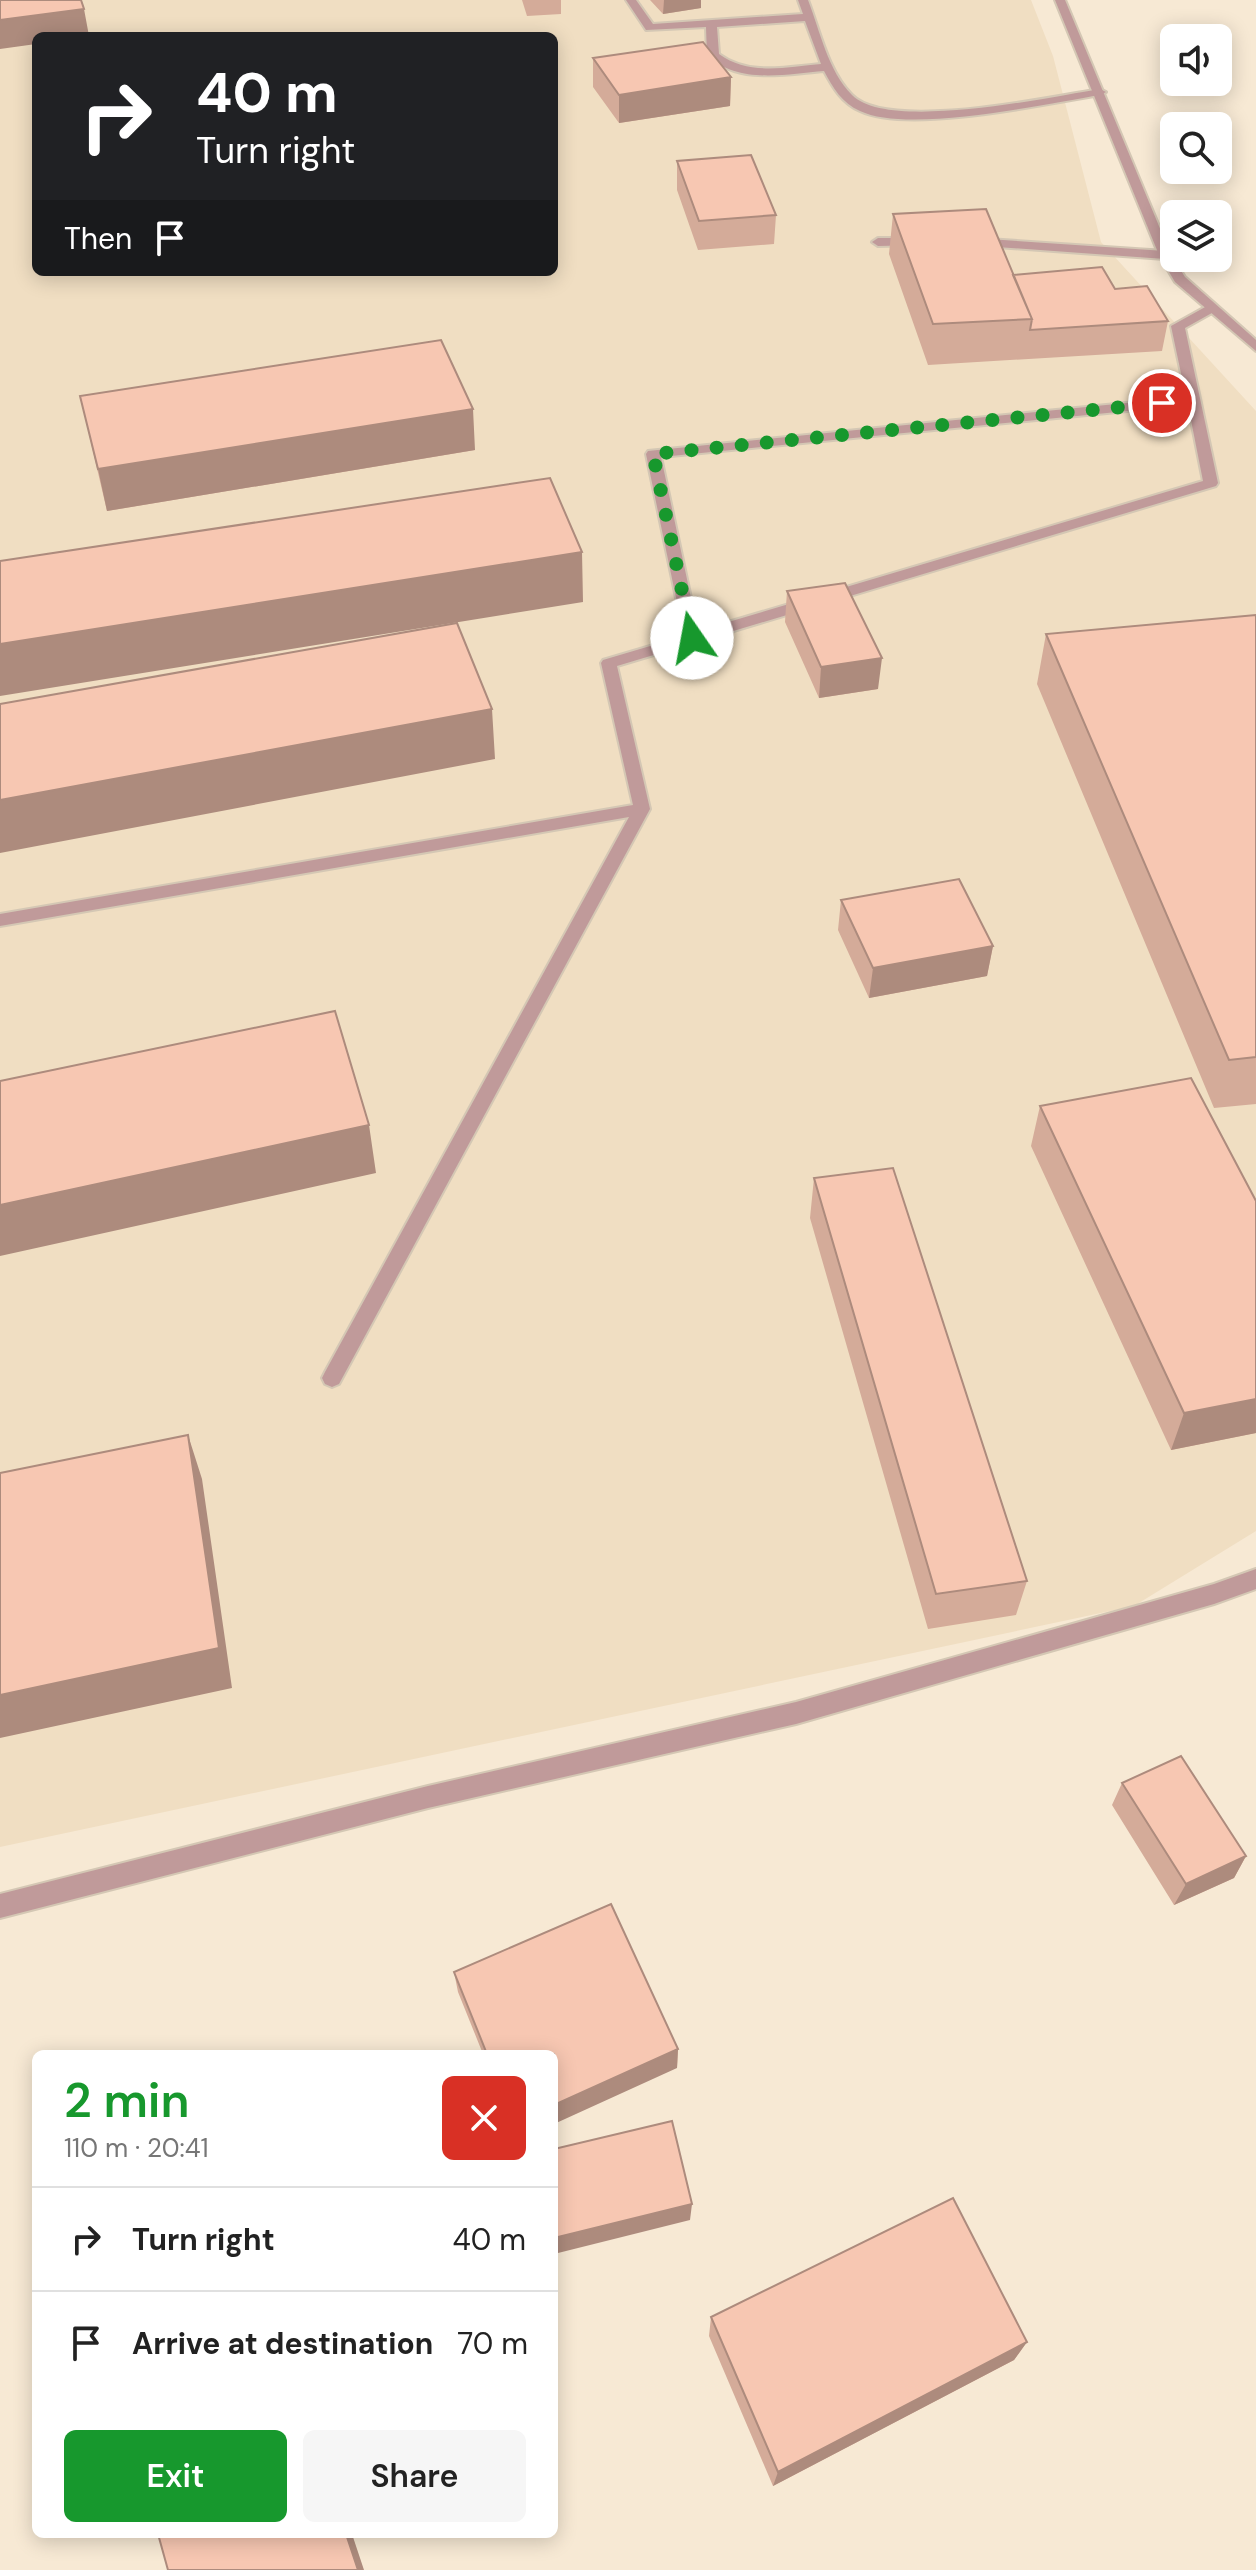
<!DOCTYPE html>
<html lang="en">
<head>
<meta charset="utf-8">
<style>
	:root { --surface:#fff; --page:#f6f6f6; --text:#222; --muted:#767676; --line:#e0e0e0; --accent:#17982d }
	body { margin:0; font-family:"DM Sans",sans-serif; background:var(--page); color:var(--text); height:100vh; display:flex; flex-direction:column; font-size:30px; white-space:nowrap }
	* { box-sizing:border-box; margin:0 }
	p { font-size:26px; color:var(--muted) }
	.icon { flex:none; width:44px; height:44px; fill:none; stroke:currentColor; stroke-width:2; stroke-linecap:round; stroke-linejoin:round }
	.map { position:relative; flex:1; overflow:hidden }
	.sheet { position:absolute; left:32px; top:2050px; width:526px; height:488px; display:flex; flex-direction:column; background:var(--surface); border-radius:12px; box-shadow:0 4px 20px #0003 }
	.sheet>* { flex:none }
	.banner { position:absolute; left:32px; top:32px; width:526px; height:244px; border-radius:12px; box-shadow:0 4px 20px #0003; background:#202124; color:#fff; overflow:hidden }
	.controls { position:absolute; left:1160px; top:24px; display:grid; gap:16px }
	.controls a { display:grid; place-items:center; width:72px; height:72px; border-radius:12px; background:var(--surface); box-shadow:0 4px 20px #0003; font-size:40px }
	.pin { position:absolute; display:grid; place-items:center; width:68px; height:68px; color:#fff; margin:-34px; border:4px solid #fff; border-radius:50%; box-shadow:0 2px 8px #0007 }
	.me { position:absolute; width:88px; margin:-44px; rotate:348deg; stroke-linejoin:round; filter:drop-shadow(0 0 6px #0008) }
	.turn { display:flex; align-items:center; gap:28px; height:168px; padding:0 32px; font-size:36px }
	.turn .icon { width:104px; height:104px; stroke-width:2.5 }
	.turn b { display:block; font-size:56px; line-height:68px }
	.then { display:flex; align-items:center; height:76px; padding:0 32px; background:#0003; gap:16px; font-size:30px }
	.round { display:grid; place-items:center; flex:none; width:84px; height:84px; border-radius:12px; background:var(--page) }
	.summary { display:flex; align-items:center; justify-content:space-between; height:136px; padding:0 32px }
	h1 { font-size:48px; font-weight:600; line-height:60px; color:var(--accent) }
	.button { display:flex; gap:16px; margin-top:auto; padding:16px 32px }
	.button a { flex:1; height:92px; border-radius:12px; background:var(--accent); color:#fff; font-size:32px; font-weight:600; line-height:92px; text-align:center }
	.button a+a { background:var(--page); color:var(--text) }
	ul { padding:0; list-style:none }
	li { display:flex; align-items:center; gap:24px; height:104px; padding:0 32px; border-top:2px solid var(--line) }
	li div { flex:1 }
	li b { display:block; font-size:30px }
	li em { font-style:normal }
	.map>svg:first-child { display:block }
	.built { fill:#f0dec2; fill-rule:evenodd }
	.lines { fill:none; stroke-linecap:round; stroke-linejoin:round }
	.service-casing { stroke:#d4c7b4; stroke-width:4 }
	.minor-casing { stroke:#d4c7b4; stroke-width:4 }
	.service { fill:#c09a9a; fill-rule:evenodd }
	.minor { fill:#c09a9a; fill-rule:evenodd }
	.wall { fill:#d4ab99 }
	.shaded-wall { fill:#ad8b7d }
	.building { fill:#f7c7b2; stroke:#ad8b7d; stroke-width:2 }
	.route { stroke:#17982d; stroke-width:14; stroke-dasharray:0 25.2 }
</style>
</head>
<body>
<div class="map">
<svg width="1256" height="2570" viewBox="0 0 1256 2570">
	<rect width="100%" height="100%" fill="#f7e9d4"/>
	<path class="built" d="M0,0H1031L1053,56L1101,242L1256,411V1531L1134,1606L0,1847ZM36,36H554V272H36Z"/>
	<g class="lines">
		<defs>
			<path id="service" d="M626,0H636L653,24L803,14L798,0H808C820,31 828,71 852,95C888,132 1050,97 1100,89L1106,92L1100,95C1046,104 908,134 860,111C842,103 833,88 824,71C786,74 738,85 707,55L706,27L646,30ZM805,21L821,64C786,67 749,76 719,54L717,27Z
				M917,238L923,242L921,245L878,246L872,242L878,238Z
				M973,238L1165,251L1171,255L1165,259L969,245L967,242Z
				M1207,306L1219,309L1185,328L1218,483L1216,486L617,666L650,809L339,1384L332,1387L325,1384L322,1378L325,1372L629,817L0,926V914L633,805L601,663L603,660L684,636L646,454L648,451L1186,397L1171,326ZM1188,405L1203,481L698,631L661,457Z
				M1256,1569V1589L1214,1604L796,1724L428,1808L0,1918V1894L428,1786L796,1702L1214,1584Z"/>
			<path id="minor" d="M1055,0H1065L1171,255L1185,277L1256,340V351L1175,282L1159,255Z"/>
		</defs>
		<use href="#service" class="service-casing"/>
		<use href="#minor" class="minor-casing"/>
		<use href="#service" class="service"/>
		<use href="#minor" class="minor"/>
	</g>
	<path class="wall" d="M522,0H561V14L527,16Z
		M650,0H701V8L663,14Z
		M593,58L731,77L730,106L619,123L593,87Z
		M677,161L776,215L774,244L698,250L677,190Z
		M893,214L1013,275L1115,289L1168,321L1162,351L928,365L889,254Z
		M80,396L475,450L107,511Z
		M787,591L878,689L819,698L785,622Z
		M1256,615V1104L1214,1108L1037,684L1046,634Z
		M841,900L993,946L987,976L869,998L838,930Z
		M1040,1106L1256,1433L1171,1450L1031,1146Z
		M814,1178L1027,1581L1016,1615L928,1629L810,1218Z
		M1122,1783L1246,1856L1234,1878L1174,1905L1112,1805Z
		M454,1972L678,2049L677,2068L554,2054H483L458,1992Z
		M711,2317L1027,2342L1014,2360L773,2486L709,2336Z"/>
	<path class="shaded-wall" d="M664,0H701V8L663,14Z
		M84,9L89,36H36V44L0,49V20Z
		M731,77L730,106L619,123V95Z
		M473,409L475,450L107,511L98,469Z
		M582,552L583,602L0,696V644Z
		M882,658L878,689L819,698L821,667Z
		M492,709L495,759L0,853V800Z
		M993,946L987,976L869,998L873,968Z
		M369,1125L376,1173L0,1256V1205Z
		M1256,1399V1433L1171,1450L1184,1413Z
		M188,1435L202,1479L232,1688L0,1738V1695Z
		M1246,1856L1234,1878L1174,1905L1186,1884Z
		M678,2049L677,2068L554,2124V2105Z
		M692,2204L690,2220L554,2254V2238Z
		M1027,2342L1014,2360L773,2486L778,2472Z
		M346,2534H352L364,2570H358Z"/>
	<path class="building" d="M0,0H81L84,9L0,20Z
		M703,42L731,77L619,95L593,58Z
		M751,155L776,215L699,221L677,161Z
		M986,209L1032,319L933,324L893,214Z
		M1102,267L1115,289L1147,286L1168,321L1030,330L1032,319L1013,275Z
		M441,340L473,409L98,469L80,396Z
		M550,478L582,552L0,644V561Z
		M845,583L882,658L821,667L787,591Z
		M1256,615V1057L1229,1060L1046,634Z
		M457,623L492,709L0,800V704Z
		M959,879L993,946L873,968L841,900Z
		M335,1011L369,1125L0,1205V1081Z
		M1191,1078L1256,1201V1399L1184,1413L1040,1106Z
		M893,1168L1027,1581L936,1594L814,1178Z
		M188,1435L219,1648L0,1695V1473Z
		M1181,1756L1246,1856L1186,1884L1122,1783Z
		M611,1904L678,2049L554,2105V2054H487L454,1972Z
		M672,2121L692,2204L554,2238V2149Z
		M953,2198L1027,2342L778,2472L711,2317Z
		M158,2534H346L358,2570H168Z"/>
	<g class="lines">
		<path class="route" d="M692,638L653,454L1162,403"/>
	</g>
</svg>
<div class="controls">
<a><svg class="icon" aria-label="sound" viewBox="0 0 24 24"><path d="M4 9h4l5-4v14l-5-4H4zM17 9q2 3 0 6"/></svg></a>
<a><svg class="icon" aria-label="search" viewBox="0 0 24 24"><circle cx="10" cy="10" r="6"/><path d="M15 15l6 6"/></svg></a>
<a><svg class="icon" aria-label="layers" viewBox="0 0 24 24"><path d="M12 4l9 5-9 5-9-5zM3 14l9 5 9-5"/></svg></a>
</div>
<div class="pin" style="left:1162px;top:403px;background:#d93025"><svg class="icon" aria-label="arrive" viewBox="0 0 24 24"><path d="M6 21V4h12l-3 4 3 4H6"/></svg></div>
<svg class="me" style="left:692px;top:638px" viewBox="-20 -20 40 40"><circle r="19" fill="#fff"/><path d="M0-13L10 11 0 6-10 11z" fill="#17982d"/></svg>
<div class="banner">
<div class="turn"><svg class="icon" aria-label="right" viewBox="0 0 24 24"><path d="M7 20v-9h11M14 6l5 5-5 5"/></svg><div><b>40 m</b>Turn right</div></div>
<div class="then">Then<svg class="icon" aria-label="arrive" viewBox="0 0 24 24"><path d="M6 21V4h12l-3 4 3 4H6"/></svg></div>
</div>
<section class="sheet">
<div class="summary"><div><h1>2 min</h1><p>110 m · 20:41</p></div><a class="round" style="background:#d93025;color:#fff"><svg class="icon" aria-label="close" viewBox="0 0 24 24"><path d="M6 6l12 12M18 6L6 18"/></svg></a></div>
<ul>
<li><svg class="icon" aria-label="right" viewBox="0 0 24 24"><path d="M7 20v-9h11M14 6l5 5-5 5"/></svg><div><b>Turn right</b></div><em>40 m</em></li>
<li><svg class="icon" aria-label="arrive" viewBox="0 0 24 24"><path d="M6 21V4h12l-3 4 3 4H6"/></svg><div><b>Arrive at destination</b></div><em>70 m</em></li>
</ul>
<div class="button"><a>Exit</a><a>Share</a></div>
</section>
</div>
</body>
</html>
